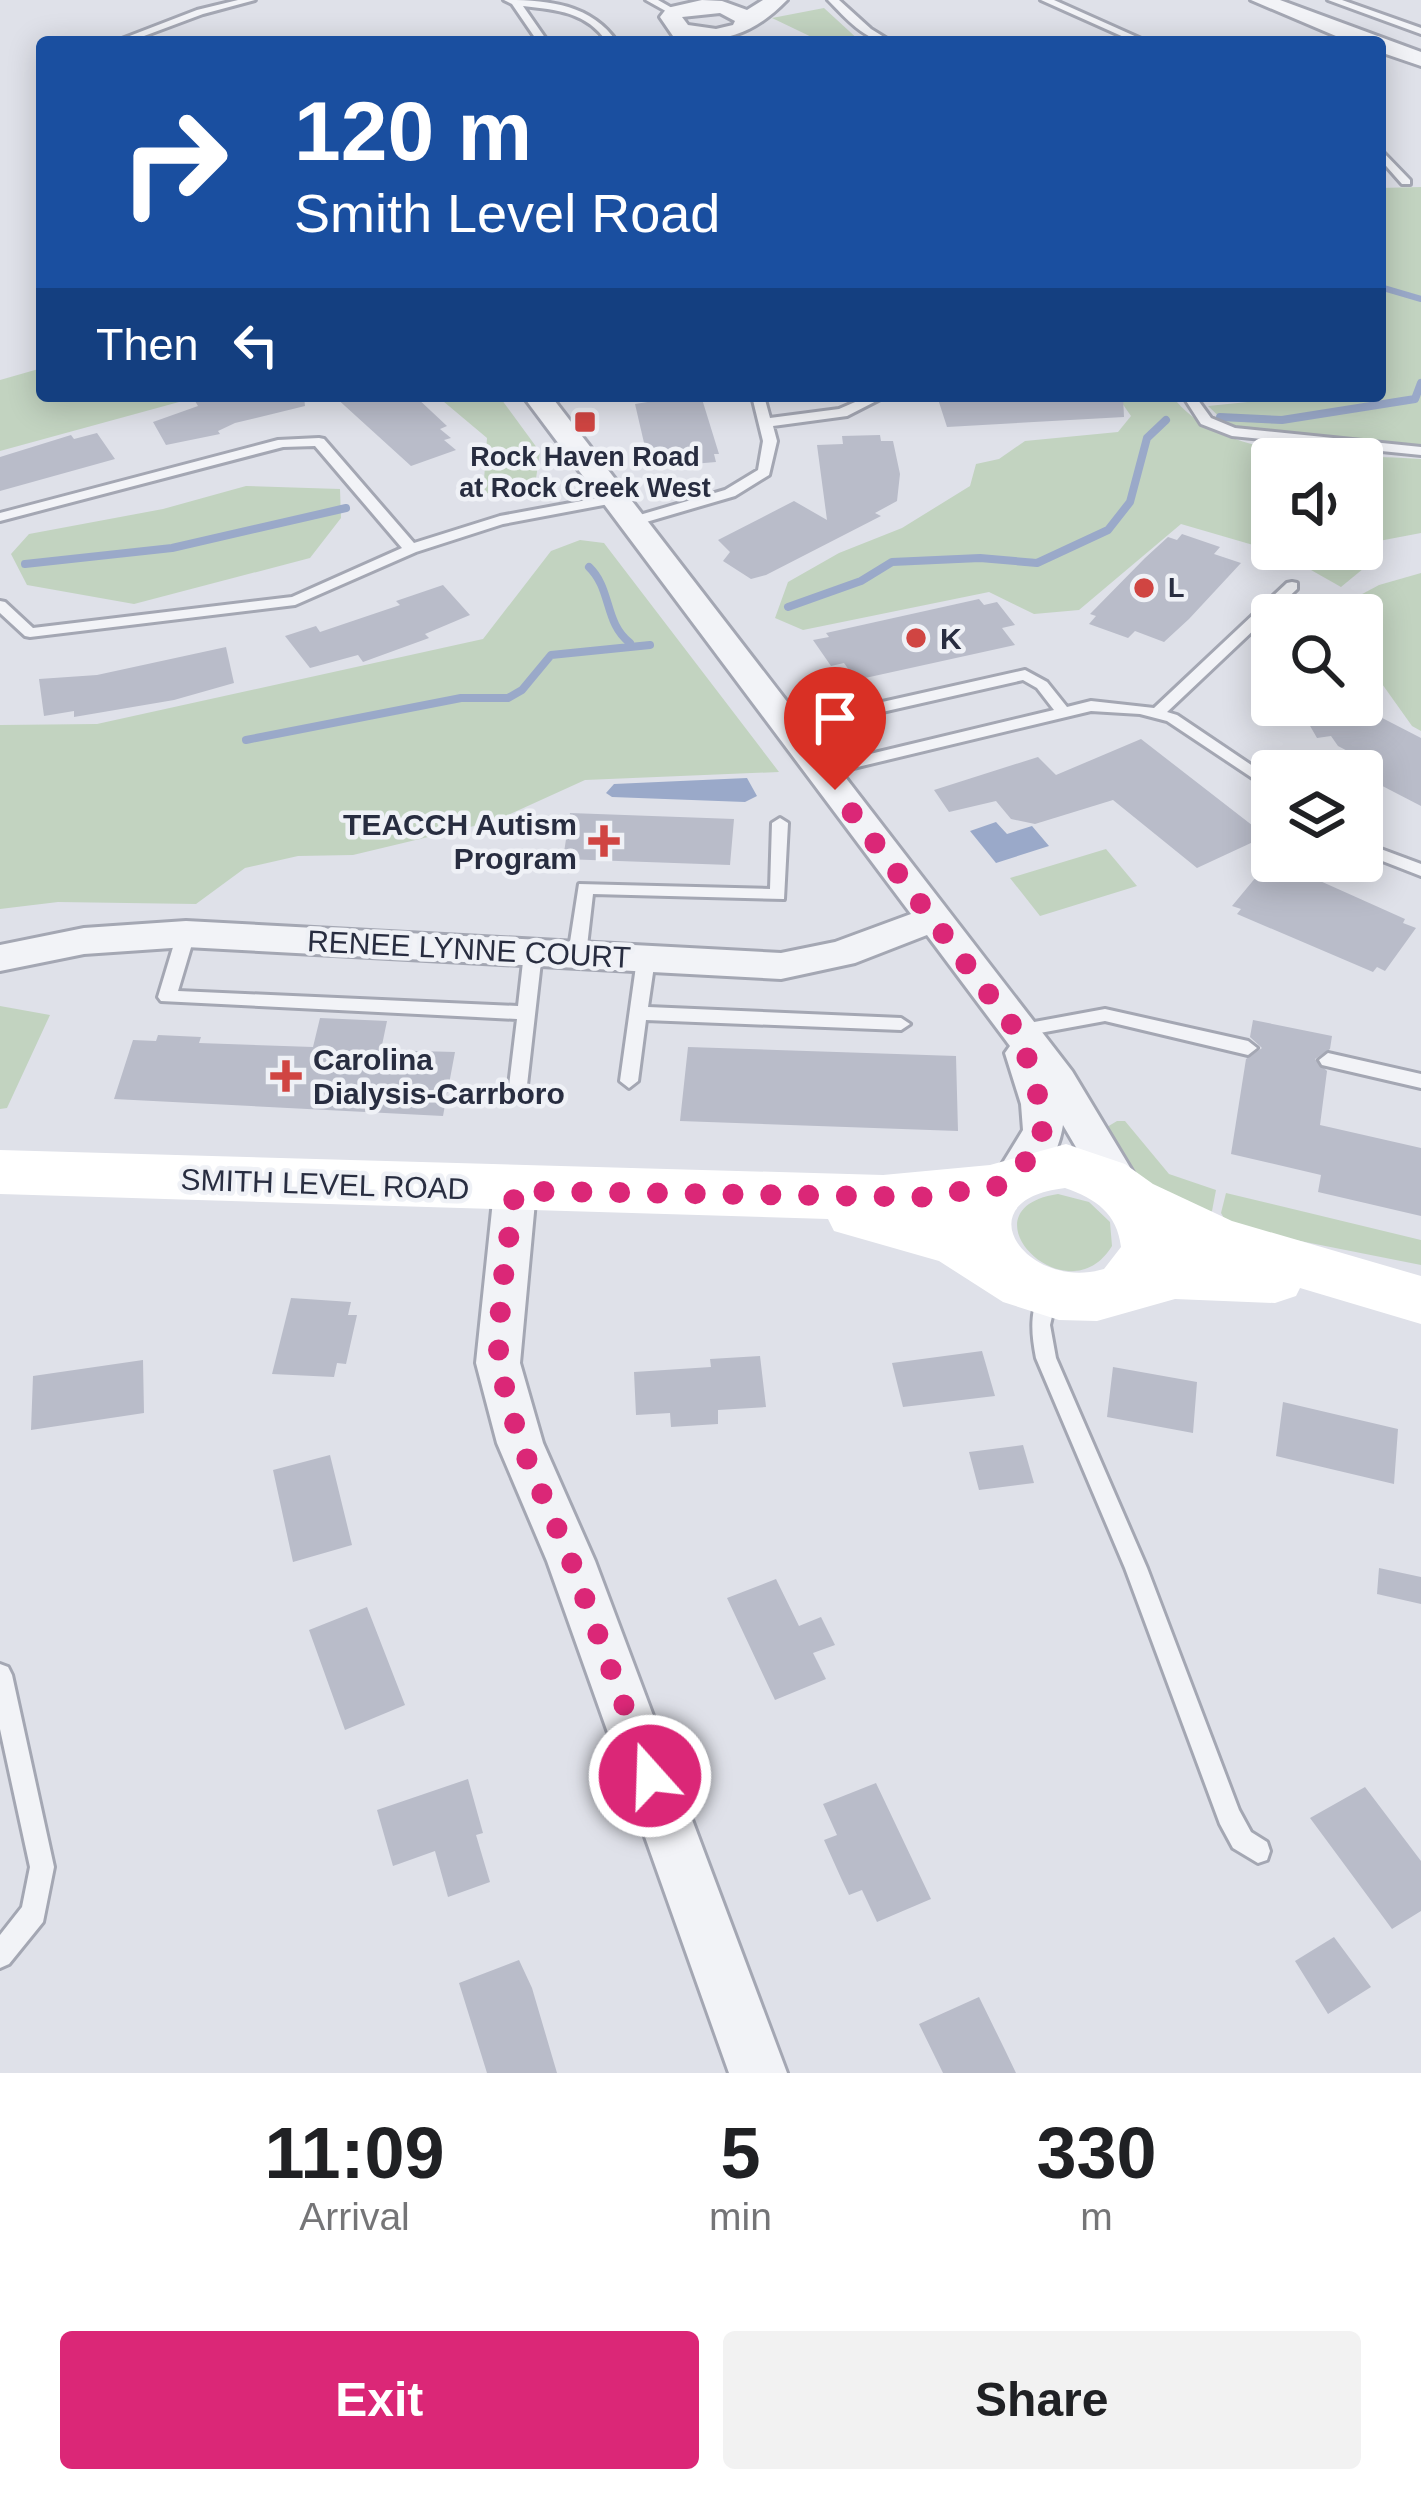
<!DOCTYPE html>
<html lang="en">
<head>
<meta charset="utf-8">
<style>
	:root { --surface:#fff; --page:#f2f2f2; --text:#202124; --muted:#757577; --accent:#db2777 }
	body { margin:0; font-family:Helvetica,sans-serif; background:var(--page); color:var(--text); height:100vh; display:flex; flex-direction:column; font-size:45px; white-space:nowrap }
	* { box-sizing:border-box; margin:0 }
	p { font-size:39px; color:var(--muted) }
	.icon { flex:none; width:66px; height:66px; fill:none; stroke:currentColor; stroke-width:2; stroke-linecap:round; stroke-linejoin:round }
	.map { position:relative; height:2073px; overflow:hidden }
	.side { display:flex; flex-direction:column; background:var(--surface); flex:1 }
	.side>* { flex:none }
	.guide { position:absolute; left:36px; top:36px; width:1350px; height:366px; border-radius:12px; box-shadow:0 6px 30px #0003; background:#1a4fa0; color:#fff; overflow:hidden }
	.fabs { position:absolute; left:1251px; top:438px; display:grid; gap:24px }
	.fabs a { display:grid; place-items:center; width:132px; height:132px; border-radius:12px; background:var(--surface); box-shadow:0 6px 30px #0003; font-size:60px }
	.pin { position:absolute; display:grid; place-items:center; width:102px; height:102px; color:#fff; margin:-123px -51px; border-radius:50% 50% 50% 0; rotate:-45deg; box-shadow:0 0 12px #0007 }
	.pin .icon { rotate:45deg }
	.me { position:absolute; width:132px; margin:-66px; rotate:340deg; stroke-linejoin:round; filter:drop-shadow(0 0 9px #0008) }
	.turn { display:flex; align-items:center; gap:42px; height:252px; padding:0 60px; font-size:54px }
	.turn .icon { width:156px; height:156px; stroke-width:2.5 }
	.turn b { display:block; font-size:84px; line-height:102px }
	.then { display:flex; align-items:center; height:114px; padding:0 60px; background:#0003; gap:24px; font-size:45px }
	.eta { display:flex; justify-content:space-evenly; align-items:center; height:204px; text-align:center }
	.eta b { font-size:72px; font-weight:700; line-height:84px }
	.cta { display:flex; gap:24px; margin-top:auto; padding:24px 60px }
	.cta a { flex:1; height:138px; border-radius:12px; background:var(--accent); color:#fff; font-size:48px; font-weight:700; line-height:138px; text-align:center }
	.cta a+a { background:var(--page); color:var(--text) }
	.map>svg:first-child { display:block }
	.green { fill:#c2d3c0; fill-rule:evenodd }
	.water { fill:#9aa9c9 }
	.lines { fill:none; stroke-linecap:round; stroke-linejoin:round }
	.stream-far1 { stroke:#9aa9c9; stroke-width:6 }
	.stream { stroke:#9aa9c9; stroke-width:8 }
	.building { fill:#b9bcc9 }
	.lane-casing { stroke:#a4a7b3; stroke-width:6 }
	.street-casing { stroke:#a4a7b3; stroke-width:6 }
	.lane { fill:#f2f3f7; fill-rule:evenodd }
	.street { fill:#f2f3f7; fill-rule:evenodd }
	.secondary { fill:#fff; fill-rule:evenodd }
	.route { stroke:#db2777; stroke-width:21; stroke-dasharray:0 37.8 }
	.poi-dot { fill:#d04542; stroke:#eff1f6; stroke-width:4.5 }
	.labels { text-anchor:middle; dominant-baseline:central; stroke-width:9; stroke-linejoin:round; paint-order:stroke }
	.far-poi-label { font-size:27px; font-weight:bold; fill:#282d40; stroke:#eff1f6 }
	.poi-label { font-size:30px; font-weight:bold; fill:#282d40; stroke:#eff1f6; text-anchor:start }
	.street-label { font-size:30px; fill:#282d40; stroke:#eff1f6 }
</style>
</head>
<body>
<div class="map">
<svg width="1421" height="2073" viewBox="0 0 1421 2073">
	<rect width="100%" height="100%" fill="#dfe1e9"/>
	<path class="green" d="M824,8L861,42H822L772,18Z
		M1421,187V448L1257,434L1230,427L1208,406L1308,396H1380V188Z
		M42,368V396H201L0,451V380Z
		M437,396H499L540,452L535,485L483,494L487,438Z
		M1117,396H1172C1224,464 1342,453 1421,459V533L1363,544L1375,559L1341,587L1281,553L1181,524L1079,610L1034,614L989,592L803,630L775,618L788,582L839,553L902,528L970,486L976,464L999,459L1025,441L1118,432L1131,416ZM1272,459H1362V549H1272Z
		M246,486L340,489L341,518L310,558L134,604L27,585L11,554L29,534L163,509Z
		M580,540L604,543L779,772L585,780L495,821L353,855L298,856L245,868L196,904L58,902L0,909V725L97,724L483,639L551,551Z
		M1421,573V731L1412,726L1365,660L1362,615H1323L1379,585Z
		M1106,849L1137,886L1040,916L1010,878Z
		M0,1006L50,1015L7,1108L0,1109Z
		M1117,1121H1125L1169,1174L1216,1190L1212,1211L1199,1220L1150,1196L1102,1130Z
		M1226,1193L1421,1240V1265L1229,1227L1221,1213Z
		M1058,1194L1089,1202L1110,1222L1112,1246C1067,1320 958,1209 1058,1194Z"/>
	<path class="water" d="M747,778L757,796L745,802L612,797L606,793L614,784Z
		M996,822L1007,834L1032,826L1049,846L996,863L970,831Z"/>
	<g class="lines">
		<path class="stream-far1" d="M1380,287L1421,299"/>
		<path class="stream" d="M1220,417L1282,420L1415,399L1421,383
			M25,564L172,548L346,508
			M589,567C612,589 604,623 630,643
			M788,607L861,581L892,562L980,558L1037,563L1108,530L1130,502L1147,438L1166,420
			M246,740L461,698H508L522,690L551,655L650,645"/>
	</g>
	<path class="building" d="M216,396H304L305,406L235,423L218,431L220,434L166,445L153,422L198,406L195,401Z
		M334,396H415L447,426L440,429L451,438L444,440L456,450L411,466Z
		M685,396L702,399L719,454H714L716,462L657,467L655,459L648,460L635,404Z
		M937,396H1123L1124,417L947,427Z
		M97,433L115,459L0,491V457L71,435L74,439Z
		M880,435L881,441H893L900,474L897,501L875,513L881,516L766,575L751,579L723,561L730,552L718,540L794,501L827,520L817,445L843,444L842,436Z
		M1182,534L1220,547L1214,554L1241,563L1189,619L1164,642L1135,631L1128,638L1089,624L1096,616L1090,614L1145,558L1168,537L1177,540Z
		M443,585L470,615L425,634L429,638L363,662L358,655L310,668L285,636L316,626L320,632L400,605L396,601Z
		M979,599L984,605L997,602L1015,625L1002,628L1015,645L856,680L844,663L831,666L813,640L829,637L826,633Z
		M226,647L234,683L174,700L74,717V711L44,716L39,679L97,675Z
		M1298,705H1357L1421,738V806L1365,777L1376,766L1338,746L1331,736L1317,738Z
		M1141,739L1266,836L1197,868L1113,800L1035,824L1011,819L996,801L949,812L934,790L1038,757L1056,775Z
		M570,813L734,819L730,865L563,859Z
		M1271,859L1405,919L1403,923L1416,928L1385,971L1377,967L1373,972L1237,914L1241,909L1232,906Z
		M320,1018L387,1021L381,1050L455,1052L443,1116L114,1099L133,1040L156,1041L158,1035L201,1037L199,1043L313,1047Z
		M1253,1020L1332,1036L1330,1049L1315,1059L1327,1071L1320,1125L1421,1148V1216L1318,1192L1321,1175L1231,1154L1246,1059L1262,1048L1250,1037Z
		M688,1047L956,1056L958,1131L680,1121Z
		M291,1298L351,1302L348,1315H357L346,1364L337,1363L334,1377L272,1374Z
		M982,1351L995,1396L903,1407L892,1363Z
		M760,1356L766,1407L718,1410V1424L671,1427L670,1413L636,1415L634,1372L711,1367L710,1359Z
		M143,1360L144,1413L31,1430L33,1376Z
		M1113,1367L1197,1382L1193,1433L1107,1417Z
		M1283,1402L1398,1429L1394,1484L1276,1456Z
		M1023,1445L1034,1483L979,1490L969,1452Z
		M330,1455L352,1545L293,1562L273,1470Z
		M1379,1568L1421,1577V1604L1377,1594Z
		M776,1579L799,1626L821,1617L835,1645L813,1653L826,1679L775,1700L727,1598Z
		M367,1607L405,1705L345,1730L309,1630Z
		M468,1779L483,1833L476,1835L490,1882L448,1897L435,1851L393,1866L377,1810Z
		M876,1783L931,1899L877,1922L862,1890L849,1895L841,1878L824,1840L837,1835L823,1804Z
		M1365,1787L1421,1861V1911L1392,1929L1310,1818Z
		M1334,1937L1371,1987L1328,2014L1295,1961Z
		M519,1960L532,1988L557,2073H487L459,1983Z
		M979,1997L1004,2048L1016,2073H943L919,2024Z"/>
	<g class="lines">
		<defs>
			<path id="lane" d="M238,0H255L203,14L128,42H114L197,10Z
				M504,0C548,0 591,4 617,42H607C587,12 557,10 523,6L548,42H538L512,4Z
				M646,0H658L679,12L671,14Z
				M828,0H839L871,29L892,42C865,42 846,18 828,0Z
				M1041,0H1054L1148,42H1135Z
				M1328,0H1342L1421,28V34Z
				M1380,149L1410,180V184H1402L1380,159Z
				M752,396H764L770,418L839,409L869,396H886L847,416L773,426L777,441L769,475L735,496L636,525H626V519L725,490L758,470L763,441Z
				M1183,396H1195L1211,418L1235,428L1421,447V455L1232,436L1201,424Z
				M319,438L324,439L414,543L500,516L614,495L621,499L614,503L503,524L416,552L295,605L30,637L25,636L0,613V601L5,602L33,628L292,597L402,548L315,446L283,447L0,521V513L278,440Z
				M1292,582L1297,583V589L1167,712L1177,715L1272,779V791L1167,721L1140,714L1091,711L820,776L812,771L820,766L1054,710L1037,688L1023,680L860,717L852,712L860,707L1025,670L1047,682L1067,707L1091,701L1154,708L1287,583Z
				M780,818L788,823L784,899L593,894L586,955L583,959H571L568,955L579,884L770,889L772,823Z
				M1362,842L1421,864V876L1362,853Z
				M186,928L195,934L178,991L518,1006L524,953L533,947L539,949L542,953L526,1094L524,1099H510L508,1094L517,1019L161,1001L158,997L177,934Z
				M646,953L655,959L648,1007L901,1018L910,1024L901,1030L646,1020L638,1081L629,1088L620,1081L637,959Z
				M1105,1009L1248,1041L1257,1048L1248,1055L1105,1021L1018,1037L1009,1031L1018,1025Z
				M1328,1053L1421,1074V1088L1322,1065L1319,1060Z
				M1047,1287L1054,1289L1057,1295L1050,1325L1056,1358L1147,1568L1239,1810L1251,1832L1267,1842L1270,1851L1267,1860L1258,1863L1233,1848L1220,1824L1125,1568L1036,1358C1031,1332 1030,1314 1040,1289Z
				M0,1664L8,1667L12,1675L54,1867L43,1922L9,1964L0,1968V1935L22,1907L30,1867L0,1729Z"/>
			<path id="street" d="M702,0L722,1L747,10L763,0H787C754,34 721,46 673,36L660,17L667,8ZM720,13L735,21L733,25L716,29L688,25L682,17Z
				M1251,0H1280L1421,52V66L1380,52V42H1350Z
				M523,396H551L1072,1071L1140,1184L1134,1195L1119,1200L1104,1195L1063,1125C1058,1156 1038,1196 1002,1185L996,1174L1023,1130L1021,1104L1005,1053L1010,1046L927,935L855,963L781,979L186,947L84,954L0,971V945L84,928L186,921L781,953L835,942L911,914Z
				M515,1175L530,1180L536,1191L520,1363L543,1443L595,1561L787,2073H729L547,1561L497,1443L476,1363L494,1191L500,1180Z"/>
		</defs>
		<use href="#lane" class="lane-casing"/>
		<use href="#street" class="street-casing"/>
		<use href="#lane" class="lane"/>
		<use href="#street" class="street"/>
		<path class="secondary" d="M1066,1144L1125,1164L1153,1184L1232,1221L1421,1276V1324L1300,1288L1296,1296L1275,1303L1175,1299L1097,1321L1059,1320L1003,1302L939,1261L834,1231L828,1219L0,1194V1150L883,1175L990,1165ZM1065,1188C1096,1199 1117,1213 1121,1247L1104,1269C1027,1292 961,1200 1065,1188Z"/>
	</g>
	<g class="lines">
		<path class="route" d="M650,1776L571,1561L520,1443L498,1363L501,1295L515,1191L922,1197L998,1186L1042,1147V1110L1021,1037L835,790"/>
	</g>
	<g class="poi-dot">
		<rect x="573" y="410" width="24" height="24" rx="6"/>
		<circle cx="1144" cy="588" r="12"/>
		<circle cx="916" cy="638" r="12"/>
		<path d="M598 823h12v12h12v12h-12v12h-12v-12h-12v-12h12z"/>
		<path d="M280 1058h12v12h12v12h-12v12h-12v-12h-12v-12h12z"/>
	</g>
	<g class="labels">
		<g class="far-poi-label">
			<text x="585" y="457">Rock Haven Road<tspan x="585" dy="31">at Rock Creek West</tspan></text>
			<text x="1168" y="588" text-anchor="start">L</text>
		</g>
		<g class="poi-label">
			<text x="940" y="638">K</text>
			<text x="577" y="824" text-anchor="end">TEACCH Autism<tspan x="577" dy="34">Program</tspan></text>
			<text x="313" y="1059">Carolina<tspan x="313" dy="34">Dialysis-Carrboro</tspan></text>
		</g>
		<g class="street-label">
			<text transform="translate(469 949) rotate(3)">RENEE LYNNE COURT</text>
			<text transform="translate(325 1184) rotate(2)">SMITH LEVEL ROAD</text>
		</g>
	</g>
</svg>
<div class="fabs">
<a><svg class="icon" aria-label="sound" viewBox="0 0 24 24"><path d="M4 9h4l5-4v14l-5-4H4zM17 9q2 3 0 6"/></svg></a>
<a><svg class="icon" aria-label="search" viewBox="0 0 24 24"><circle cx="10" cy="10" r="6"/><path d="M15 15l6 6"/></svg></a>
<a><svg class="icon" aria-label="layers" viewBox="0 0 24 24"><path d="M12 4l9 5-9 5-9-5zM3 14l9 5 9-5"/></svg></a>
</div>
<div class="pin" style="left:835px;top:790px;background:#d93025"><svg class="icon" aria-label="arrive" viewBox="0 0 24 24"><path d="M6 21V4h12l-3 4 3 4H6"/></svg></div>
<svg class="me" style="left:650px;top:1776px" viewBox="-20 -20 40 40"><circle r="17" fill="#db2777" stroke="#fff" stroke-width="3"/><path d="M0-11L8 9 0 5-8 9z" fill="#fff"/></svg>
<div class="guide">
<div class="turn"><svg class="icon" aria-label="right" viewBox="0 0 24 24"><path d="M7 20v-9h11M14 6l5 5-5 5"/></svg><div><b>120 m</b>Smith Level Road</div></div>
<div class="then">Then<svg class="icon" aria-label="left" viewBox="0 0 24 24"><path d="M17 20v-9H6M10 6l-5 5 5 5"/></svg></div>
</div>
</div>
<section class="side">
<div class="eta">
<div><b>11:09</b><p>Arrival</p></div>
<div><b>5</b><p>min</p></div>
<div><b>330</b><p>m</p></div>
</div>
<div class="cta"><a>Exit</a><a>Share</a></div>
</section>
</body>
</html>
